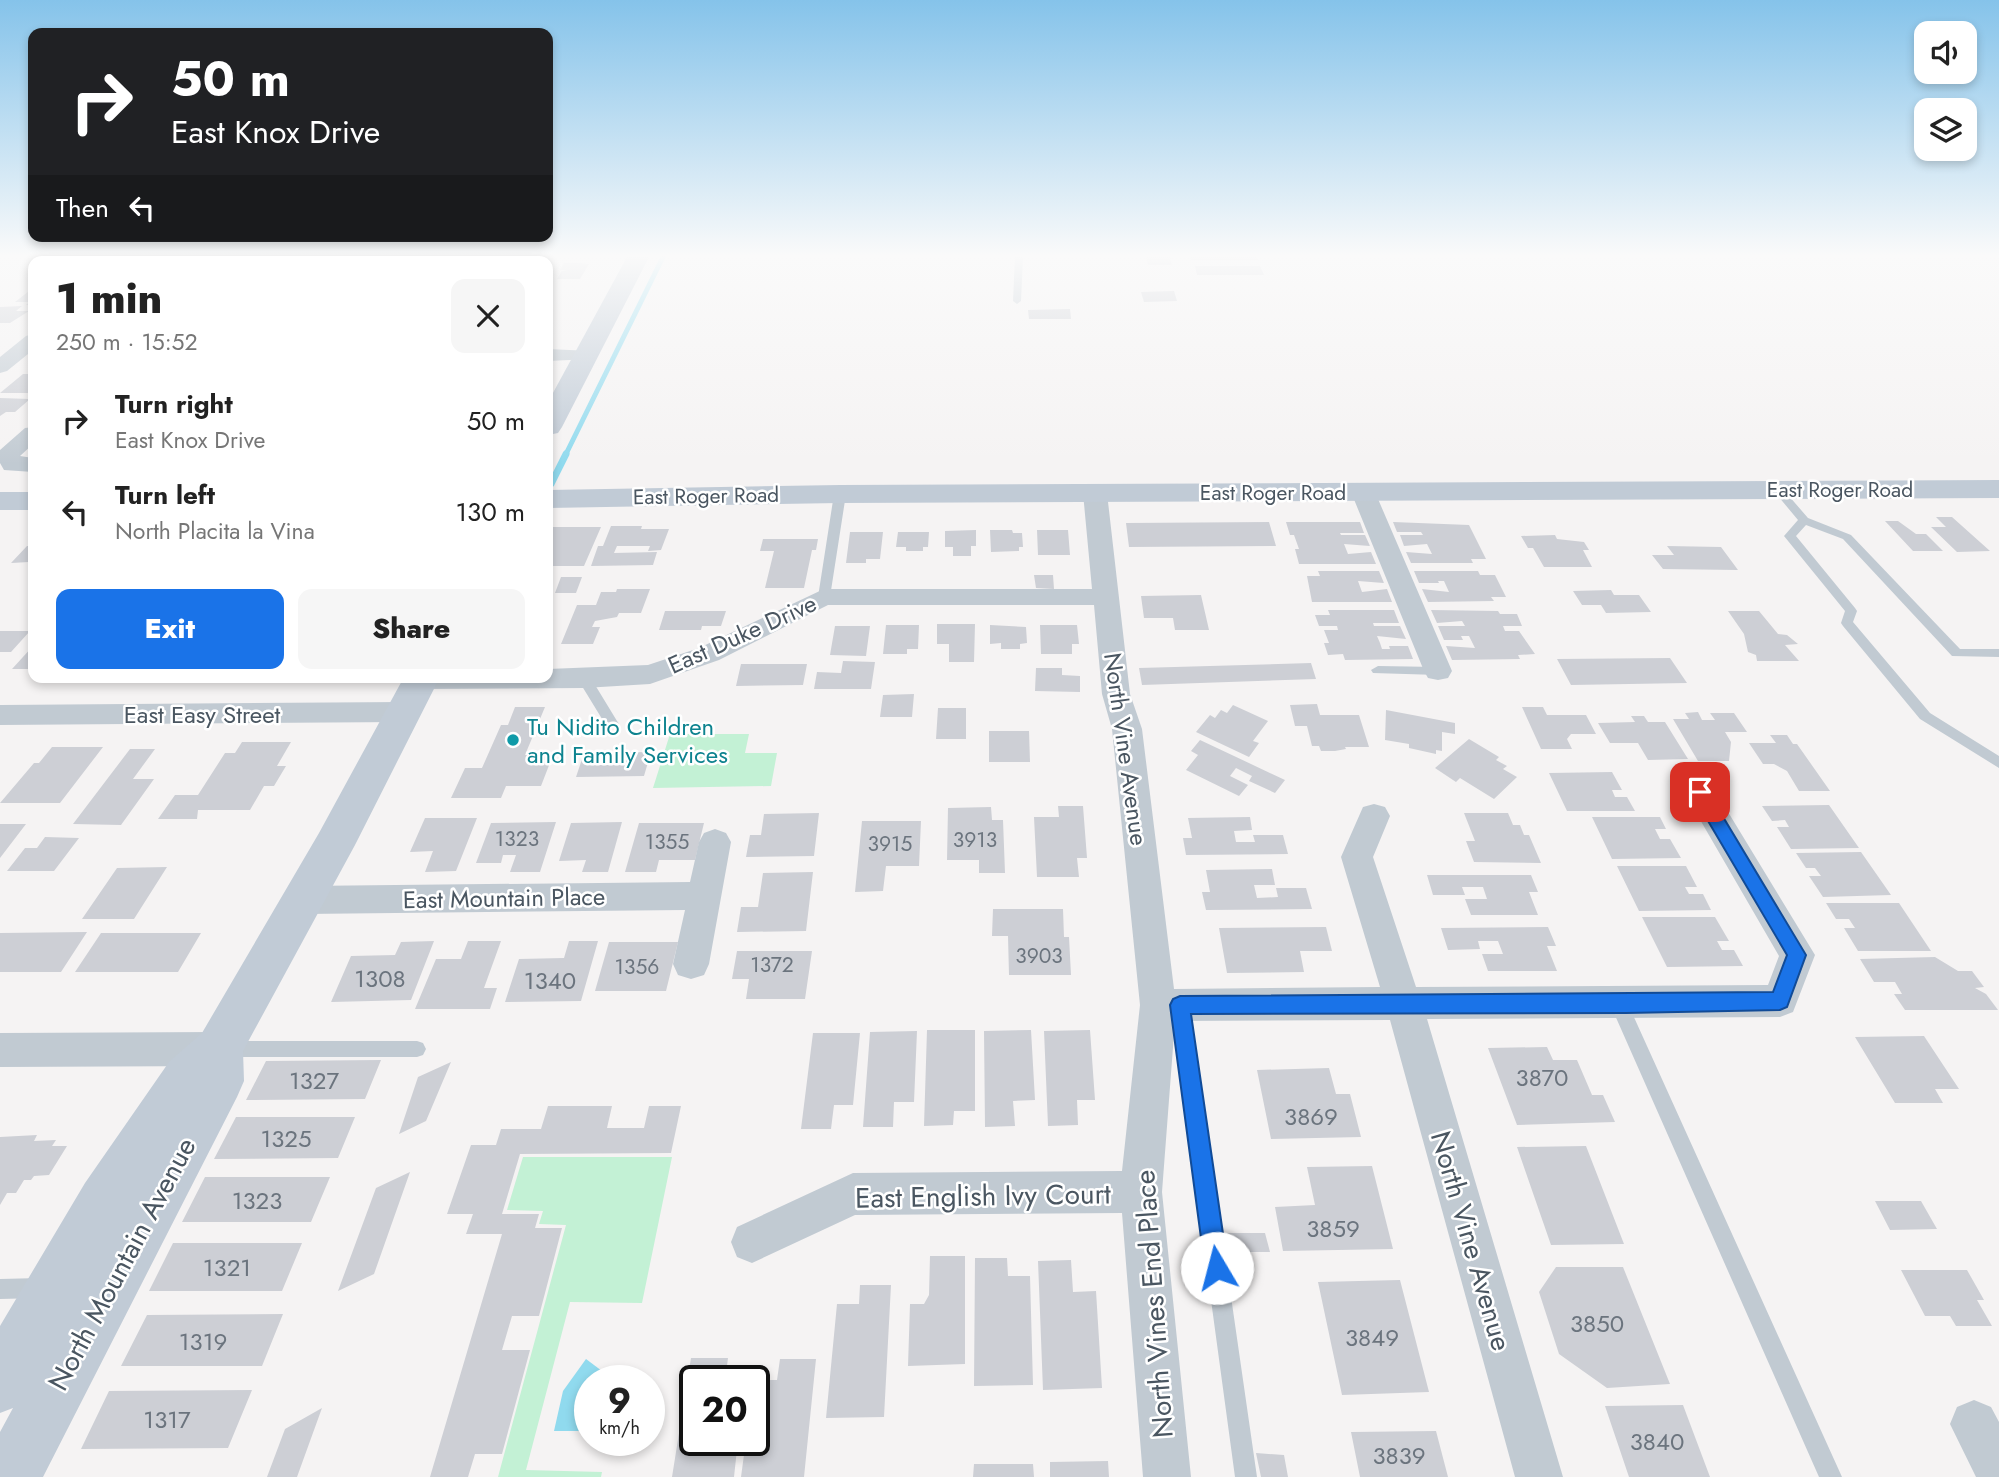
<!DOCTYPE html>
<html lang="en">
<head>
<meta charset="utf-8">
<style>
	:root { --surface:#fff; --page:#f6f6f6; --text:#222; --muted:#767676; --accent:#1a73e8 }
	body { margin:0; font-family:Jost,sans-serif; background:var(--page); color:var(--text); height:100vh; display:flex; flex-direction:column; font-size:26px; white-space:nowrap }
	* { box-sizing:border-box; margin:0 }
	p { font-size:23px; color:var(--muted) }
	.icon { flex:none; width:38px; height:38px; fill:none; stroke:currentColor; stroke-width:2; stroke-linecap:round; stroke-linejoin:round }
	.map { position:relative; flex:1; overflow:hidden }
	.drawer { position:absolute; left:28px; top:256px; width:525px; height:427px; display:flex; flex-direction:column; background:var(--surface); border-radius:14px; box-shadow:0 4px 10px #0003 }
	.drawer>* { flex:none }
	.guide { position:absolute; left:28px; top:28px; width:525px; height:214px; border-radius:14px; box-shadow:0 4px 10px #0003; background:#202124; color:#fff; overflow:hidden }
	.tools { position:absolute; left:1914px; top:21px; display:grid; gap:14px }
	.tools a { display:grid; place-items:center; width:63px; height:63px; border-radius:14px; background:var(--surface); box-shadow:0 4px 10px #0003; font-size:35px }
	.speed { position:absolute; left:574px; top:1365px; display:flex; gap:14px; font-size:35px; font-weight:700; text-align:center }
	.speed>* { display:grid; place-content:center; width:91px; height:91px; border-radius:50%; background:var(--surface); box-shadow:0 4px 10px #0003; line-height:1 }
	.speed small { font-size:18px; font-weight:400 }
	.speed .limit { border:4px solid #111; border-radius:10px; background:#fff; color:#111 }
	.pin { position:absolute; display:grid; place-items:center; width:60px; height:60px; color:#fff; margin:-30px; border-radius:14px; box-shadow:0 4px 10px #0006 }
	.me { position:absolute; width:77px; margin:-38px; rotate:352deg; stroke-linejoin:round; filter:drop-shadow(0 0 5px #0008) }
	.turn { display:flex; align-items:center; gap:24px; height:147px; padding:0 28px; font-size:32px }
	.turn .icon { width:91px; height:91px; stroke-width:2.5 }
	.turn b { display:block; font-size:49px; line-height:60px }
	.then { display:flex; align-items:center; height:66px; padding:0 28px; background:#0003; gap:14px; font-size:26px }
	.round { display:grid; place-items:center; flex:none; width:74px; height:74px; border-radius:14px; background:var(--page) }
	.headline { display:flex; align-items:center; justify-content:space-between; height:119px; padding:0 28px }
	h1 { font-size:42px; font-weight:800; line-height:52px }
	.primary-button { display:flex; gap:14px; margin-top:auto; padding:14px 28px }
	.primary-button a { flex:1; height:80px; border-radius:14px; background:var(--accent); color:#fff; font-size:28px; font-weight:800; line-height:80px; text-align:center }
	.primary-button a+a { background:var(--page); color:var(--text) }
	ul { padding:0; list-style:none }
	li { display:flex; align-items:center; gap:21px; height:91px; padding:0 28px }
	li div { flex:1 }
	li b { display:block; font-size:26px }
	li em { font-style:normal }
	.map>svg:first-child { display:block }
	.green { fill:#c3f1d5 }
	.water { fill:#90daee }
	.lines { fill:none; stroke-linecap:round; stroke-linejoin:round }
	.stream-far1 { stroke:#90daee; stroke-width:5 }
	.stream { stroke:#90daee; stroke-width:7 }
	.building { fill:#cdcfd5 }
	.lane { fill:#c1cad2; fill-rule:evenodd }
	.street { fill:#c1cad2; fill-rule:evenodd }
	.secondary { fill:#c1cbd6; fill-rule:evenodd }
	.route { fill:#1a73e8; stroke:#114b97; stroke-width:2 }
	.culture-dot { fill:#0f9aa8; stroke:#fff; stroke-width:2.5 }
	.labels { text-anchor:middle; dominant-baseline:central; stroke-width:5; stroke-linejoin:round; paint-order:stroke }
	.far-street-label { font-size:21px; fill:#4a5661; stroke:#fff }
	.number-label { font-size:21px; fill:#6b747e }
	.street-label { font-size:24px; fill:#4a5661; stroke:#fff }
	.culture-label { font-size:24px; fill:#0d838f; stroke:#fff; text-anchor:start }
	.near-number-label { font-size:24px; fill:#6b747e }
	.near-street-label { font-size:28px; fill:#4a5661; stroke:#fff }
</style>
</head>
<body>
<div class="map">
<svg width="1999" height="1477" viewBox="0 0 1999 1477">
	<rect width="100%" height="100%" fill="#f5f3f3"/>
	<path class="green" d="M670,734H749L745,753H777L771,786L653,788Z
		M523,1157H672L642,1303L570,1302L526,1470L602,1472L601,1477H498L566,1225L539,1224L543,1211L507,1210Z"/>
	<path class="water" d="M586,1359L602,1371L596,1381H590L583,1431H554L563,1391Z"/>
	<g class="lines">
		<path class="stream-far1" d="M565,456L663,257"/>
		<path class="stream" d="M551,484L566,454"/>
	</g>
	<path class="building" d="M1146,257H1170L1172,265H1148Z
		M1190,257H1257L1258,260H1191Z
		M564,263H579L589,264L580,279H557L562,271L567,270H560Z
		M1195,266H1260L1264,275H1197Z
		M33,288V305H26L30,302H15Z
		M1174,291L1177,301L1144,302L1141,292Z
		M22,306L16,311H29L10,323H0V307Z
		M1070,309L1071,319H1029L1028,310Z
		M23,374H33V389L29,393H0Z
		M0,398L30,399L15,412H6L0,416Z
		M1936,517H1952L1990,551L1957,552L1931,527H1946Z
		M1885,521H1898L1916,534H1926L1943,551H1913Z
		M1269,522L1276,546L1129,547L1126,523Z
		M1286,522H1360L1364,533H1340L1341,535H1365L1370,546L1344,544L1348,554L1371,552L1376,564H1299L1295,549H1299L1294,535H1290Z
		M1393,522L1469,525L1486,559H1471L1473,563H1411L1406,552L1432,554L1427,544L1404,546L1400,535H1423L1421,532H1397Z
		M611,526H642L641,529H669L661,550L648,551L650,546H617L614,553L657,552L653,565L591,566L598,546H603Z
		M548,527H601L584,566H548Z
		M976,530V546H971V556H953V547H945V531Z
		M990,530H1012L1013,533H1022L1023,547H1019V551L991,552Z
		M1037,530H1068L1070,555H1038Z
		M850,532H883L880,559H866V563H846Z
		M898,532H929L928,547H923V551H906V547H896Z
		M1555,535L1557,539L1584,542L1589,550H1583L1592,567H1544L1533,548H1528L1521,536Z
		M763,539H818L816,550H812L804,588H765L774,551H760Z
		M27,546H33V558L29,562L11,563Z
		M1667,546L1721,547L1738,570L1663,569L1652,555H1674Z
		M1318,571H1379L1384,583L1358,581L1362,592L1387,589L1392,602H1312L1307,576H1320Z
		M1414,571H1478L1480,575H1495L1506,597H1491L1494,601L1428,602L1422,589L1449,592L1444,581H1438L1439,583H1419Z
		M1034,575H1053L1054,589L1036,588Z
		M561,577H582L576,593H555Z
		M617,589H650L641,613H619L617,617L595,621L592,627H600L593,644H561L577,605H596L601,592H616Z
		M1611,590L1614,595H1639L1651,612L1606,613L1601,605H1582L1573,591Z
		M1201,595L1209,630H1175L1173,618H1144L1141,596Z
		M1328,610H1394L1399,623H1373L1374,626H1400L1406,639L1377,636L1380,643L1382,649H1390L1389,646H1408L1413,659L1345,660L1343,654L1328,655L1324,643H1329L1324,630H1338L1337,626H1319L1315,615H1330Z
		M1431,610L1498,611L1500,614H1517L1522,626H1503L1505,631H1519L1535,654L1518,655L1520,659L1452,660L1446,646L1475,648L1469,636H1461L1463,640H1444L1438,626H1465L1462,621L1437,623Z
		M665,611H726L721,626H702L701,630H659Z
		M1728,611H1759L1778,634L1787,635L1798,644L1785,645L1799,661H1757L1756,655L1748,652L1744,634Z
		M937,624H975L974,662H949V644H937Z
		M886,625H919L918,649H907V654H883Z
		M990,625L1026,627L1027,643L1020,644V649H1001V643L990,644Z
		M1040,625H1077L1079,644H1072V654H1041Z
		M835,626H870L866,656L830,655Z
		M0,631H30L11,652H0Z
		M33,646V669H12Z
		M1670,658L1687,683L1571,685L1557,659Z
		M843,661L875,662L871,689H814L817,672L841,673Z
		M1311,663L1316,679L1142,685L1139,668Z
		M741,664H807L803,685L736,686Z
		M1036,668H1062V675L1080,676V692L1035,691Z
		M914,694L912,717H880L883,695Z
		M1317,704L1320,715H1359L1369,747H1345L1346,749L1335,751H1321L1319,746H1312L1307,726H1295L1290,705Z
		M1233,705L1268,721L1253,741L1259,743L1249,757L1196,732L1210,715L1215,718L1221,710L1227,713Z
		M515,707H545L525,755H553L541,786H506L501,798H451L465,768H482L501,725H508Z
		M1522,707H1543L1547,715H1586L1596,734H1571L1567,739L1572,749H1541Z
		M938,708H966V739H936Z
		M1386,710L1455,723V734L1442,732V751L1436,750V754L1409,748V744L1385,740Z
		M1698,712L1702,720H1715L1710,713H1734L1747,732H1725L1731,742L1729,761H1698L1673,719H1689L1685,713Z
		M1631,716H1644L1648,722H1665L1688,759L1648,760L1638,743H1610L1598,723L1635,722Z
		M989,731H1029L1030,762H989Z
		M1770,735H1787L1793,744H1797L1830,791H1799L1787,771L1774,764H1763L1749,743H1776Z
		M1469,739L1499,757L1496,760L1507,766L1503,769L1517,777L1494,799L1460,778L1456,782L1435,768Z
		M1200,740L1285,780L1275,793L1249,781L1252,776L1236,768L1230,776L1248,785L1239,796L1186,770L1198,755L1191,751Z
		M242,742H291L277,766H286L274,786H264L250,810H198L197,819H158L175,795H198L225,753H235Z
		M52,747H103L60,803H0L34,763H39Z
		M130,749H155L133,779H154L121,825L73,824Z
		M651,752L644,776L576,777L584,753Z
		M1612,772L1622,790H1612L1615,797H1627L1635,811H1567L1549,773Z
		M1829,805L1859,848L1791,849L1777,827H1789L1785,820L1772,821L1762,806Z
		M1058,806H1083L1087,858H1077L1079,877H1037L1034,817H1059Z
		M991,807L992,820H1003L1005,873H979V860H947L948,808Z
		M819,813L814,856L746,857L750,835H761L764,814Z
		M1464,813H1508L1513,825H1520L1524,835H1529L1541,863L1474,862L1466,841H1475Z
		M1250,817L1252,830L1234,831L1236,842H1255L1253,835H1283L1288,854L1186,855L1183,838H1192L1188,818Z
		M1592,817H1660L1666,829H1655L1660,839H1670L1681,858L1612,859Z
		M425,818H477L456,871L425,872L433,851L410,852Z
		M862,821H921L919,866H886L883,891L855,892Z
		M556,822L540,872H510L516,855H503L501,863H476L491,823Z
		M622,822L608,872H582L586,860L559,861L571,823Z
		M639,823H704L695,860H659L656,872H625Z
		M0,824H26L0,858Z
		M45,837L79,838L54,871H7L25,848H37Z
		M1861,852L1891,895L1823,897L1809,876H1821L1815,868H1806L1796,853Z
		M1617,866H1686L1697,887H1685L1689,894H1703L1711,910L1639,911Z
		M167,867L134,919H82L117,868Z
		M1272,869L1275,885H1254L1257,898L1278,897L1276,888H1306L1312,909L1206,910L1202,892H1210L1206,870Z
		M813,872L806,931L737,932L741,907H758L763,873Z
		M1427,875H1531L1538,892H1529L1538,915H1471L1465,899H1487L1483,887H1462L1465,895H1433Z
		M1826,903H1899L1931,951H1858L1844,928H1855L1849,919H1836Z
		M993,909H1063L1064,937H1069L1071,975H1009L1008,936H992Z
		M1642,917H1715L1729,941H1717L1722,950H1734L1743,966L1667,967Z
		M1326,927L1332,951H1300L1304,972L1227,973L1219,928Z
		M1548,927L1556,946H1547L1557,971H1488L1482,954H1503L1498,941H1478L1480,949L1448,950L1441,928Z
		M87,932L61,972H0V933Z
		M101,933H201L178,972H75Z
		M434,941L411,1000L331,1002L351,956L395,955L401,942Z
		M468,941H501L484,988H497L490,1009H415L436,959H461Z
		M569,941H598L581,1001L505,1002L519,959L564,958Z
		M609,942H678L666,991H595Z
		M737,951H812L805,999H746L749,979H732Z
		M1935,957L1958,971H1972L1984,987L1975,988L1986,994L1998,1010H1905L1894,994H1902L1895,982H1874L1860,959Z
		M927,1030H975V1111H954L953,1125L924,1126Z
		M1031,1030L1035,1100L1013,1101L1015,1126L985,1127L984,1031Z
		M1090,1030L1095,1100H1077L1078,1125L1048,1126L1044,1031Z
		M917,1031L914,1102H894L893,1127H863L870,1032Z
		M813,1033H860L853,1105H834L831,1129H801Z
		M1924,1036L1959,1089H1935L1943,1103H1895L1855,1037Z
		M1547,1047L1553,1060H1577L1592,1095H1603L1615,1122L1517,1125L1488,1048Z
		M381,1060L365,1099L246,1100L266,1061Z
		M451,1062L426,1121L399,1134L418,1077Z
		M1329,1068L1336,1094H1350L1361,1137L1271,1139L1257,1070Z
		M548,1106H612L607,1128H644L649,1106H681L671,1153L520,1154L502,1214H539L535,1228H562L539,1316H512L502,1350H530L502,1454H475L468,1477H430L502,1234H466L473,1214H447L471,1145H496L501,1129H541Z
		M236,1117H355L338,1158L214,1159Z
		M37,1135L34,1141L56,1140L52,1146H67L49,1175L34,1176L31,1180H24L16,1193H7L0,1205V1137Z
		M1586,1146L1624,1244L1551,1245L1517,1147Z
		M1372,1166L1393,1249L1283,1251L1275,1207L1315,1205L1307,1167Z
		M410,1172L374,1274L338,1291L376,1188Z
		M205,1177H330L311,1222H182Z
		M1875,1201H1921L1937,1229L1890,1230Z
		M1227,1233H1265L1270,1252H1230Z
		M173,1243H302L282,1291H149Z
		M930,1256H965V1364L908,1366L910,1304H924L929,1295Z
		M975,1258H1007L1008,1276H1030L1033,1385L974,1386Z
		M1071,1260L1073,1292L1096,1291L1102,1388L1043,1390L1038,1261Z
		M1556,1267H1623L1670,1384L1607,1388L1559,1354L1539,1292Z
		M1901,1270H1967L1984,1300H1977L1992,1326H1956L1950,1316H1925Z
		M1400,1280L1429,1392L1342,1395L1318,1282Z
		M860,1285H891L884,1417L826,1418L837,1304H859Z
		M283,1314L262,1366H121L147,1315Z
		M691,1358H728L725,1381H695V1440H738L734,1477H672Z
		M780,1359H816L804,1477H741L746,1440H754L755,1380H777Z
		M252,1390L228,1448L81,1449L109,1391Z
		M1683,1405L1710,1477H1629L1605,1406Z
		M322,1408L297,1477H267L285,1429Z
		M1436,1431L1448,1477H1360L1351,1432Z
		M1256,1453L1284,1455L1288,1477H1261Z
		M1108,1461L1109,1477H1050V1462Z
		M974,1464H1033L1034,1477H973Z"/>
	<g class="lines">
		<path class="lane" d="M1015,257H1023L1021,301L1017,304L1013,301Z
			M1778,487L1782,488L1808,518L1851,535L1960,649H1999V657L1952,656L1843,539L1806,525L1796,536L1855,608L1857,611L1853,622L1930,713L1999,756V768L1920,719L1843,626L1841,623L1845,611L1784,536L1798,520L1773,490Z
			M840,491L846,494L830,597L824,601L818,597L834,494Z
			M1378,666L1438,667L1445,671L1438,675L1373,673L1371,670Z
			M584,673L589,675L617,721L619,724L617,727H607L577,678Z
			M1619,996L1625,999L1628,1004L1842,1477H1819L1610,1004L1613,999Z
			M1180,997L1186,1000L1189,1005L1257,1477H1235L1171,1005L1174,1000Z
			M226,1041H417L423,1043L426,1049L423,1055L417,1057H226L220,1055L217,1049L220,1043Z
			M40,1278L47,1281L50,1288L47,1295L40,1298L0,1299V1279Z"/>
		<path class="street" d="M126,257H146L143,261H123Z
			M303,257H321L318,261H300Z
			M515,257H536L533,261H512Z
			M33,334V350L7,371L0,373V357L26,336Z
			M548,349L591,351L594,355L591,359L548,361Z
			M33,427V444L20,456L33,458V472L4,470L0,463V450L25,428Z
			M1363,485L1371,487L1375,492L1452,671L1448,678L1438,680L1428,678L1424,671L1351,492L1355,487Z
			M1095,486L1103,488L1107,493L1130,694L1142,729L1174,989L1380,987L1341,857L1363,807L1374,804L1385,807L1390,816L1373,857L1416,987L1768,985L1779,956L1684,792L1689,784L1700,780L1711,784L1815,955L1793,1012L1780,1017L1427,1019L1563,1477H1515L1390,1020L1175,1021L1162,1192L1191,1477H1143L1122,1213L855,1215L752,1263L737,1257L731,1242L737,1227L853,1173L1122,1171L1140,1005L1112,729L1102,694L1094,605H828L719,660L650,684L584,688L421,689L411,686L407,679L548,677V669L648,665L699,648L824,589H1092L1083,493L1087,488Z
			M403,702L413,705L418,712L413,719L403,722L0,725V705Z
			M715,829L726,833L731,842L709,964L704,975L691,979L678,975L673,964L685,910L304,914L292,910L287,900L292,890L304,886L690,882L699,842L704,833Z
			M219,1032L232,1037L238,1049L232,1061L219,1066L0,1067V1033Z
			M1974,1400L1991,1407L1999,1422V1477H1976L1950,1424L1957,1407Z"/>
		<path class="secondary" d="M627,257H649L562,427L558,433L548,435V402Z
			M1999,480V498L840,503L548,508V490L840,485Z
			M0,492H33V510H0Z
			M404,677H440L355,845L243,1051L244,1081L237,1097L43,1477H0V1432L13,1408L0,1413V1326L85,1183L169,1062L202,1033L319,833Z"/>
	</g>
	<linearGradient id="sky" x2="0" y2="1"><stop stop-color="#85c3ea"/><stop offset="0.55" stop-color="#fafafa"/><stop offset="1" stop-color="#fafafa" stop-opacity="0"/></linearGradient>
	<rect width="1999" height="464" fill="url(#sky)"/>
	<path class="route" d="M1700,786L1705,787L1806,955L1787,1007L1780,1010L1626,1013L1191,1014L1228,1268L1225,1276L1217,1280L1209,1276L1205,1268L1170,1005L1173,999L1180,996L1773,992L1787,955L1691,792Z"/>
	<circle class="culture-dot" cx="513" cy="740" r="7"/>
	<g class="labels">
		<g class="far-street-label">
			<text x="1840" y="490">East Roger Road</text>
			<text x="1273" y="493">East Roger Road</text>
			<text transform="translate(706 496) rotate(-1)">East Roger Road</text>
		</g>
		<g class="number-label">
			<text x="517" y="839">1323</text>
			<text x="975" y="840">3913</text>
			<text x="667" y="842">1355</text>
			<text x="890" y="844">3915</text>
			<text x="1039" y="956">3903</text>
			<text x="772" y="965">1372</text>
			<text x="637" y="967">1356</text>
		</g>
		<g class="street-label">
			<text transform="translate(742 634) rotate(-24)">East Duke Drive</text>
			<text x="202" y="714">East Easy Street</text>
			<text transform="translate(1126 749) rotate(82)">North Vine Avenue</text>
			<text transform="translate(504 898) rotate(-1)">East Mountain Place</text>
		</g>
		<g class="culture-label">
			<text x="527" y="726">Tu Nidito Children<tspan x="527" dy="28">and Family Services</tspan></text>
		</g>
		<g class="near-number-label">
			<text x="380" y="978">1308</text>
			<text x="550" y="980">1340</text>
			<text x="1542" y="1077">3870</text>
			<text x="314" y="1080">1327</text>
			<text x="1311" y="1116">3869</text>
			<text x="286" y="1138">1325</text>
			<text x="257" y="1200">1323</text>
			<text x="1333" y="1228">3859</text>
			<text x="227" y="1267">1321</text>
			<text x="1597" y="1323">3850</text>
			<text x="1372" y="1337">3849</text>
			<text x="203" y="1341">1319</text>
			<text x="167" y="1419">1317</text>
			<text x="1657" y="1441">3840</text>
			<text x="1399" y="1455">3839</text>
		</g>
		<g class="near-street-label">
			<text transform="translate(983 1196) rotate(-1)">East English Ivy Court</text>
			<text transform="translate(1471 1241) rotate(74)">North Vine Avenue</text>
			<text transform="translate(122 1264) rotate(-62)">North Mountain Avenue</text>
			<text transform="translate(1154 1304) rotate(-94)">North Vines End Place</text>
		</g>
	</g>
</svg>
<div class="tools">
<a><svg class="icon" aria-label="sound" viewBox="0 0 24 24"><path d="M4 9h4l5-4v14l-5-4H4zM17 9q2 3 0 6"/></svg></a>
<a><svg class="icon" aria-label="layers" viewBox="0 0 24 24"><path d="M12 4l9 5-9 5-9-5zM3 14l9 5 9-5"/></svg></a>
</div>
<div class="speed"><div>9<small>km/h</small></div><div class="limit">20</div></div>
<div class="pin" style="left:1700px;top:792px;background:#d93025"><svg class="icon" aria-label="arrive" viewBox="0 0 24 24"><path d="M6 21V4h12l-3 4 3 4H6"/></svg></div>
<svg class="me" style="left:1217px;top:1268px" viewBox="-20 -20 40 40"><circle r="19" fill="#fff"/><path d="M0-13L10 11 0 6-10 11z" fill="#1a73e8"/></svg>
<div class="guide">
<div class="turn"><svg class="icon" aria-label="right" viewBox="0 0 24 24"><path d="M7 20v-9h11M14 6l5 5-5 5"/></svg><div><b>50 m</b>East Knox Drive</div></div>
<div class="then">Then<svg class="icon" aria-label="left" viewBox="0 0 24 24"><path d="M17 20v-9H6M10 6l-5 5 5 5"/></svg></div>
</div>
<section class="drawer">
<div class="headline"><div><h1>1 min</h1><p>250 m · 15:52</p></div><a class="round"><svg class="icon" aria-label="close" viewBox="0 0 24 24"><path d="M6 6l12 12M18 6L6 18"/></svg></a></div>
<ul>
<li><svg class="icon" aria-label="right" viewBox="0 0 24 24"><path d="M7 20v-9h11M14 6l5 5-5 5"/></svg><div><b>Turn right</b><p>East Knox Drive</p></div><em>50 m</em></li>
<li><svg class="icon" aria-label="left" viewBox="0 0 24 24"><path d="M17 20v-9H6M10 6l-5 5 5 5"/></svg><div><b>Turn left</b><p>North Placita la Vina</p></div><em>130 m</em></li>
</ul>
<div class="primary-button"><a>Exit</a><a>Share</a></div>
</section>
</div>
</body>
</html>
